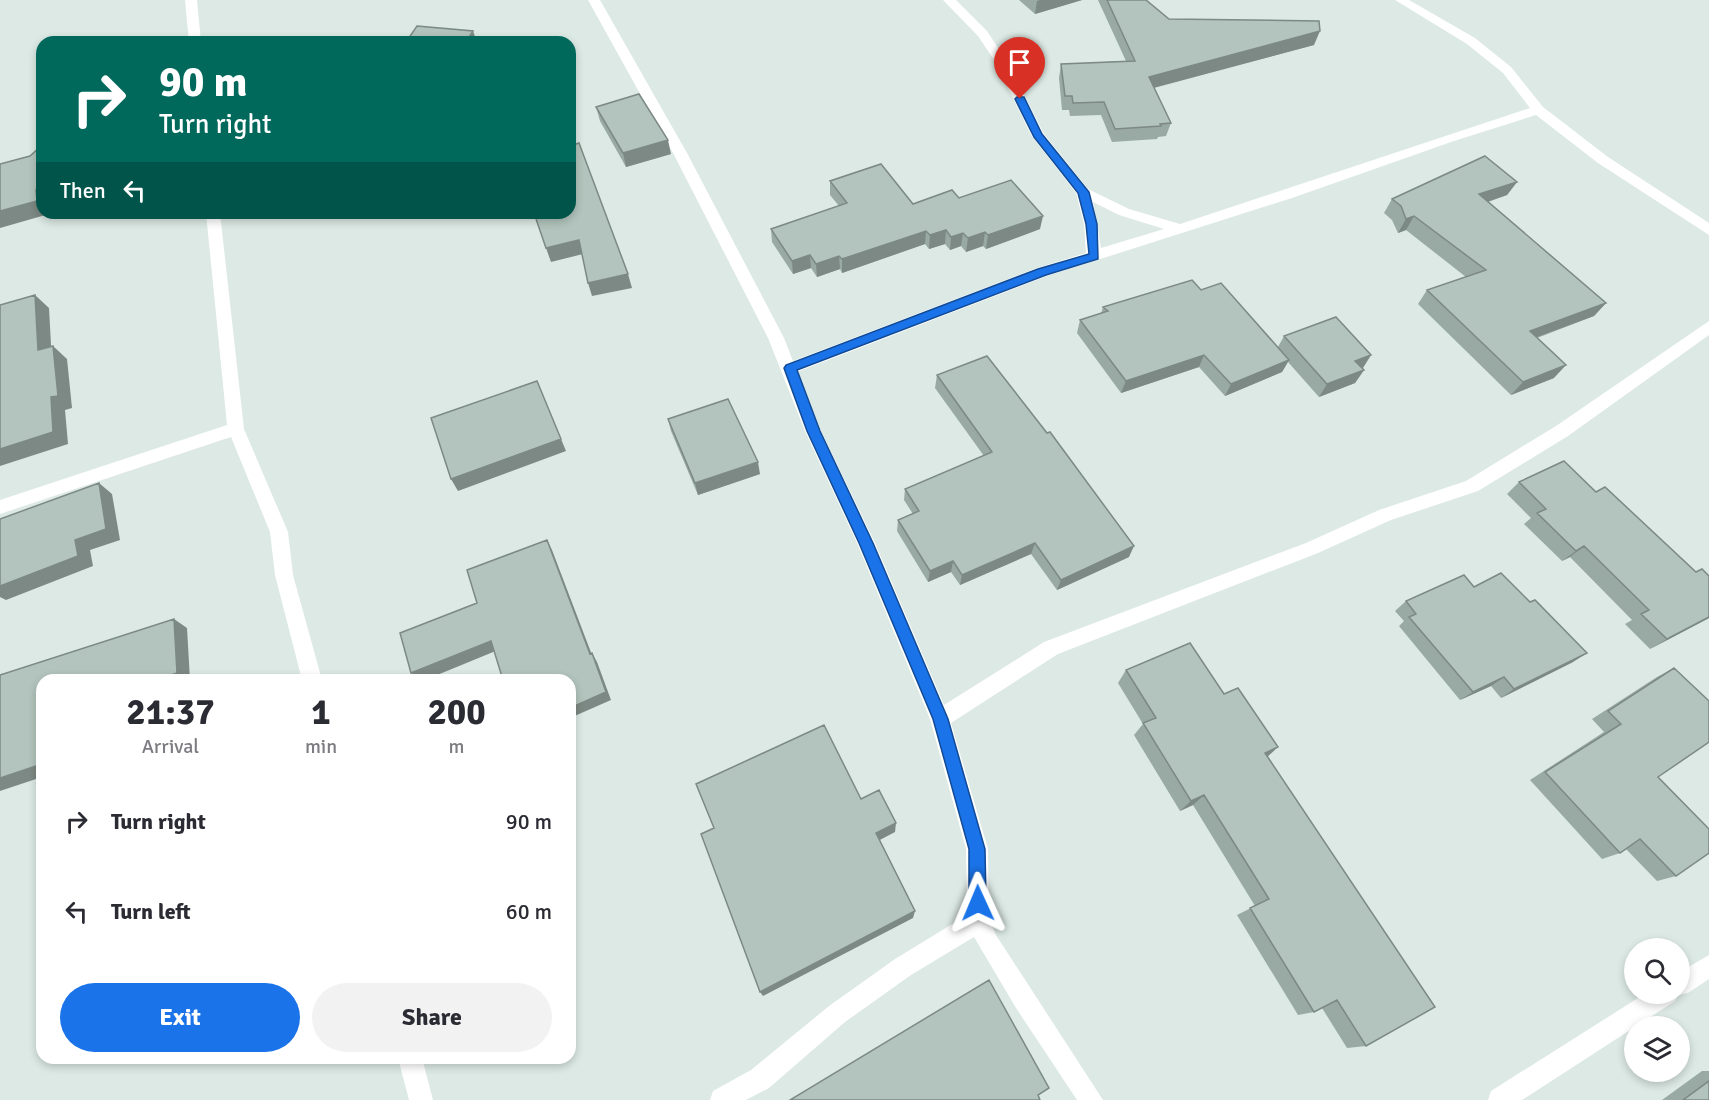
<!DOCTYPE html>
<html lang="en">
<head>
<meta charset="utf-8">
<style>
	:root { --surface:#fff; --page:#f2f2f3; --text:#2b2b33; --muted:#7c7c81; --accent:#1a73e8 }
	body { margin:0; font-family:Signika,sans-serif; background:var(--page); color:var(--text); height:100vh; display:flex; flex-direction:column; font-size:22px; white-space:nowrap }
	* { box-sizing:border-box; margin:0 }
	p { font-size:20px; color:var(--muted) }
	.icon { flex:none; width:33px; height:33px; fill:none; stroke:currentColor; stroke-width:2; stroke-linecap:round; stroke-linejoin:round }
	.map { position:relative; flex:1; overflow:hidden }
	.drawer { position:absolute; left:36px; top:674px; width:540px; height:390px; display:flex; flex-direction:column; background:var(--surface); border-radius:18px; box-shadow:0 3px 9px #0003 }
	.drawer>* { flex:none }
	.top-card { position:absolute; left:36px; top:36px; width:540px; height:183px; border-radius:18px; box-shadow:0 3px 9px #0003; background:#00695c; color:#fff; overflow:hidden }
	.buttons { position:absolute; left:1624px; top:938px; display:grid; gap:12px }
	.buttons a { display:grid; place-items:center; width:66px; height:66px; border-radius:50%; background:var(--surface); box-shadow:0 3px 9px #0003; font-size:30px }
	.pin { position:absolute; display:grid; place-items:center; width:51px; height:51px; color:#fff; margin:-62px -26px; border-radius:50% 50% 50% 0; rotate:-45deg; box-shadow:0 0 6px #0007 }
	.pin .icon { rotate:45deg }
	.me { position:absolute; width:66px; margin:-33px; rotate:359deg; stroke-linejoin:round; filter:drop-shadow(0 0 4px #0008) }
	.turn { display:flex; align-items:center; gap:21px; height:126px; padding:0 24px; font-size:27px }
	.turn .icon { width:78px; height:78px; stroke-width:2.5 }
	.turn b { display:block; font-size:42px; line-height:51px }
	.then { display:flex; align-items:center; height:57px; padding:0 24px; background:#0003; gap:12px; font-size:22px }
	.eta { display:flex; justify-content:space-evenly; align-items:center; height:102px; text-align:center }
	.eta b { font-size:36px; font-weight:800; line-height:42px }
	.button { display:flex; gap:12px; margin-top:auto; padding:12px 24px }
	.button a { flex:1; height:69px; border-radius:36px; background:var(--accent); color:#fff; font-size:24px; font-weight:800; line-height:69px; text-align:center }
	.button a+a { background:var(--page); color:var(--text) }
	ul { padding:0; list-style:none }
	li { display:flex; align-items:center; gap:18px; height:90px; padding:0 24px }
	li div { flex:1 }
	li b { display:block; font-size:22px }
	li em { font-style:normal }
	.map>svg:first-child { display:block }
	.lines { fill:none; stroke-linecap:round; stroke-linejoin:round }
	.street { fill:#fff; fill-rule:evenodd }
	.wall { fill:#99a9a3 }
	.shaded-wall { fill:#7d8984 }
	.building { fill:#b2c4bd; stroke:#7d8984; stroke-width:1.5 }
	.route { fill:#1a73e8; stroke:#114b97; stroke-width:1.5 }
</style>
</head>
<body>
<div class="map">
<svg width="1709" height="1100" viewBox="0 0 1709 1100">
	<rect width="100%" height="100%" fill="#dce9e4"/>
	<g class="lines">
		<path class="street" d="M185,0H197L201,42H189Z
			M588,0H600L687,153L784,338L793,361L1037,268L1086,253L1084,224L1076,193L1031,135L996,63L978,36L943,0H956L987,31L1008,63L1044,134L1088,189L1129,209L1180,224L1530,108L1503,73L1467,44L1395,0H1409L1475,38L1511,67L1543,107L1608,157L1709,223V235L1598,163L1536,115L1454,141L1292,198L1047,276L797,372L821,431L875,543L944,705L1044,642L1306,543L1379,510L1466,481L1556,426L1709,321V335L1568,436L1478,491L1391,520L1318,553L1058,654L951,723L988,849L989,920L996,935L1103,1100H1077L1016,1008L974,937L911,975L845,1022L769,1088L746,1100H710L713,1091L751,1070L829,1006L895,959L967,915L966,849L930,719L857,543L805,431L768,338L673,153ZM1093,202L1119,215L1164,229L1101,248Z
			M206,213H220L244,429L288,532L293,575L322,680H302L275,575L270,532L231,437L0,514V500L227,425Z
			M1709,955V979L1688,993L1678,995L1675,1001L1522,1100H1488L1491,1091L1646,993H1680V972Z
			M398,1058H422L433,1100H409Z"/>
	</g>
	<path class="wall" d="M1019,0H1082L1035,14Z
		M1098,0H1146L1169,19L1314,45L1154,88L1171,123L1166,136L1158,137L1157,139L1112,142L1101,115L1070,116L1069,110H1062L1059,78L1061,64L1126,61Z
		M596,107L671,154L626,167L600,121Z
		M830,181L913,204L959,198L1040,229L986,249L983,246L966,252L961,246L950,250L945,244L929,249L925,244L842,273L840,269L817,277L811,268L793,274L772,242L771,229L839,206L830,195Z
		M1517,182L1507,195L1488,202L1606,303L1594,316L1537,338L1554,378L1511,395L1418,304L1427,290L1466,277L1406,230L1398,233L1392,220L1384,213L1392,199Z
		M1201,290L1278,347L1284,336L1371,355L1362,368L1364,370L1355,383L1319,397L1288,362L1282,372L1225,396L1199,367L1121,393L1077,333L1080,320L1101,314L1103,307Z
		M937,375L1129,557L1057,590L1031,554L960,585L951,572L928,582L897,531L898,520L913,514L904,500L905,489L984,456L935,388Z
		M668,419L760,474L698,495L671,431Z
		M1519,482L1709,618L1650,649L1625,624L1632,620L1570,557L1562,561L1524,524L1531,518L1507,494Z
		M1474,587L1573,662L1501,698L1491,686L1460,700L1399,626L1404,621L1395,611L1406,601Z
		M1674,668L1658,777L1676,876L1657,881L1626,849L1620,853L1602,859L1530,780L1604,732L1592,719L1657,677Z
		M1126,670L1267,757L1366,1046L1347,1048L1322,1008L1314,1012L1298,1015L1237,915L1255,906L1193,805L1180,811L1134,735L1143,724L1118,683Z
		M1702,1071H1709V1100H1662Z"/>
	<path class="shaded-wall" d="M1040,0H1082L1035,14L1037,1Z
		M473,31L477,42H466Z
		M1320,31L1314,45L1145,90L1149,77Z
		M668,140L671,154L626,167L623,153Z
		M1517,182L1507,195L1469,208L1479,194Z
		M42,189V213H49V214L0,228V211L36,190Z
		M1043,216L1040,229L986,249L988,235Z
		M1414,216L1406,230L1398,233L1406,219Z
		M946,230L945,244L929,249L930,235Z
		M926,231L925,244L842,273V259Z
		M985,232L983,246L966,252L968,238Z
		M963,233L961,246L950,250L951,237Z
		M579,240L583,254L551,262L546,248Z
		M810,255L811,268L793,274L792,261Z
		M839,256L840,269L817,277L816,264Z
		M628,274L632,288L592,296L588,283Z
		M35,295L49,308L52,363L38,350Z
		M1606,303L1594,316L1518,344L1530,331Z
		M53,346L67,359L72,408L65,410L68,444L0,466V449L51,397Z
		M1204,355L1199,367L1121,393L1126,381Z
		M1371,355L1363,368L1346,373L1355,361Z
		M1289,360L1282,372L1225,396L1231,384Z
		M1566,365L1554,378L1511,395L1523,382Z
		M1364,370L1355,383L1319,397L1327,384Z
		M537,381L566,451L458,491L451,479Z
		M758,462L760,474L698,495L695,483Z
		M99,483L112,494L120,540L90,550L93,566L6,600L0,597V586L75,540Z
		M547,540L552,550L595,663L590,654Z
		M1035,543L1031,554L960,585L962,575Z
		M1134,546L1129,557L1057,590L1061,580Z
		M1584,546L1570,557L1562,561L1576,551Z
		M953,561L951,572L928,582L930,571Z
		M1709,617V618L1650,649L1667,639Z
		M174,619L187,628L190,680H157Z
		M491,641L498,650L425,680H417L411,673Z
		M592,653L597,662L611,700L570,718V708Z
		M1587,653L1573,662L1501,698L1514,689Z
		M1504,677L1491,686L1460,700L1473,692Z
		M1278,747L1265,759V753Z
		M42,764V777L0,791V778Z
		M1204,795L1193,805L1180,811L1191,801Z
		M896,823L895,832L876,842V833Z
		M915,911L913,918L763,996L760,992Z"/>
	<path class="building" d="M1107,0H1146L1169,19L1319,21L1320,31L1149,77L1171,123L1160,124L1161,126L1115,129L1104,102L1073,103L1072,96H1065L1061,64L1135,61Z
		M417,26L473,31L466,42H406Z
		M639,94L668,140L623,153L596,107Z
		M579,143L628,274L588,283L579,240L546,248L534,213H570V146Z
		M42,145V189L36,190L37,201L0,211V164L30,156Z
		M1485,156L1517,182L1479,194L1606,303L1530,331L1566,365L1523,382L1427,290L1486,270L1414,216L1406,219L1401,206L1392,199Z
		M881,164L913,204L952,190L959,198L1011,180L1043,216L988,235L985,232L968,238L963,233L951,237L946,230L930,235L926,231L842,259L839,256L816,264L810,255L792,261L771,229L847,203L830,181Z
		M1192,280L1201,290L1221,283L1289,360L1231,384L1204,355L1126,381L1080,320L1108,311L1103,307Z
		M35,295L38,350L53,346L58,396L51,397L53,432L0,449V305Z
		M1336,317L1371,355L1355,361L1364,370L1327,384L1284,336Z
		M987,356L1047,433L1050,432L1134,546L1061,580L1035,543L962,575L953,561L930,571L898,520L919,511L905,489L992,452L937,375Z
		M537,381L561,439L451,479L431,418Z
		M728,399L758,462L695,483L668,419Z
		M1564,461L1596,492L1605,487L1696,572L1702,569L1709,576V617L1667,639L1641,614L1649,610L1584,546L1576,551L1537,513L1546,509L1519,482Z
		M99,483L106,529L75,540L78,556L0,586V519Z
		M547,540L590,654L592,653L606,692L570,708V680H503L491,641L411,673L400,633L477,603L467,570Z
		M1501,573L1530,602L1535,600L1587,653L1514,689L1504,677L1473,692L1409,617L1416,614L1406,601L1464,575L1474,587Z
		M174,619L177,673L157,680H42V764L0,778V675Z
		M1190,643L1224,694L1238,688L1278,747L1265,753L1435,1007L1366,1046L1337,1000L1314,1012L1250,908L1269,899L1204,795L1191,801L1143,723L1156,718L1126,670Z
		M1674,668L1709,701V742L1658,777L1709,829V853L1676,876L1640,839L1620,853L1545,772L1621,724L1608,711Z
		M824,725L861,799L879,790L896,823L876,833L915,911L760,992L701,834L714,828L696,784Z
		M989,980L1049,1088L1038,1095L1040,1100H790Z
		M1709,1081V1100H1683Z"/>
	<path class="route" d="M1017,97H1024L1042,134L1089,192L1097,224L1098,259L1046,275L797,370L820,431L873,543L948,719L985,849L986,903L984,909L978,912L972,909L969,903V849L933,719L859,543L807,431L784,368L786,365L1038,269L1089,254L1086,224L1078,193L1034,137L1015,99Z"/>
</svg>
<div class="buttons">
<a><svg class="icon" aria-label="search" viewBox="0 0 24 24"><circle cx="10" cy="10" r="6"/><path d="M15 15l6 6"/></svg></a>
<a><svg class="icon" aria-label="layers" viewBox="0 0 24 24"><path d="M12 4l9 5-9 5-9-5zM3 14l9 5 9-5"/></svg></a>
</div>
<div class="pin" style="left:1020px;top:99px;background:#d93025"><svg class="icon" aria-label="arrive" viewBox="0 0 24 24"><path d="M6 21V4h12l-3 4 3 4H6"/></svg></div>
<svg class="me" style="left:978px;top:903px" viewBox="-20 -20 40 40"><path d="M0-17L14 15 0 8-14 15z" fill="#1a73e8" stroke="#fff" stroke-width="4"/></svg>
<div class="top-card">
<div class="turn"><svg class="icon" aria-label="right" viewBox="0 0 24 24"><path d="M7 20v-9h11M14 6l5 5-5 5"/></svg><div><b>90 m</b>Turn right</div></div>
<div class="then">Then<svg class="icon" aria-label="left" viewBox="0 0 24 24"><path d="M17 20v-9H6M10 6l-5 5 5 5"/></svg></div>
</div>
<section class="drawer">
<div class="eta">
<div><b>21:37</b><p>Arrival</p></div>
<div><b>1</b><p>min</p></div>
<div><b>200</b><p>m</p></div>
</div>
<ul>
<li><svg class="icon" aria-label="right" viewBox="0 0 24 24"><path d="M7 20v-9h11M14 6l5 5-5 5"/></svg><div><b>Turn right</b></div><em>90 m</em></li>
<li><svg class="icon" aria-label="left" viewBox="0 0 24 24"><path d="M17 20v-9H6M10 6l-5 5 5 5"/></svg><div><b>Turn left</b></div><em>60 m</em></li>
</ul>
<div class="button"><a>Exit</a><a>Share</a></div>
</section>
</div>
</body>
</html>
